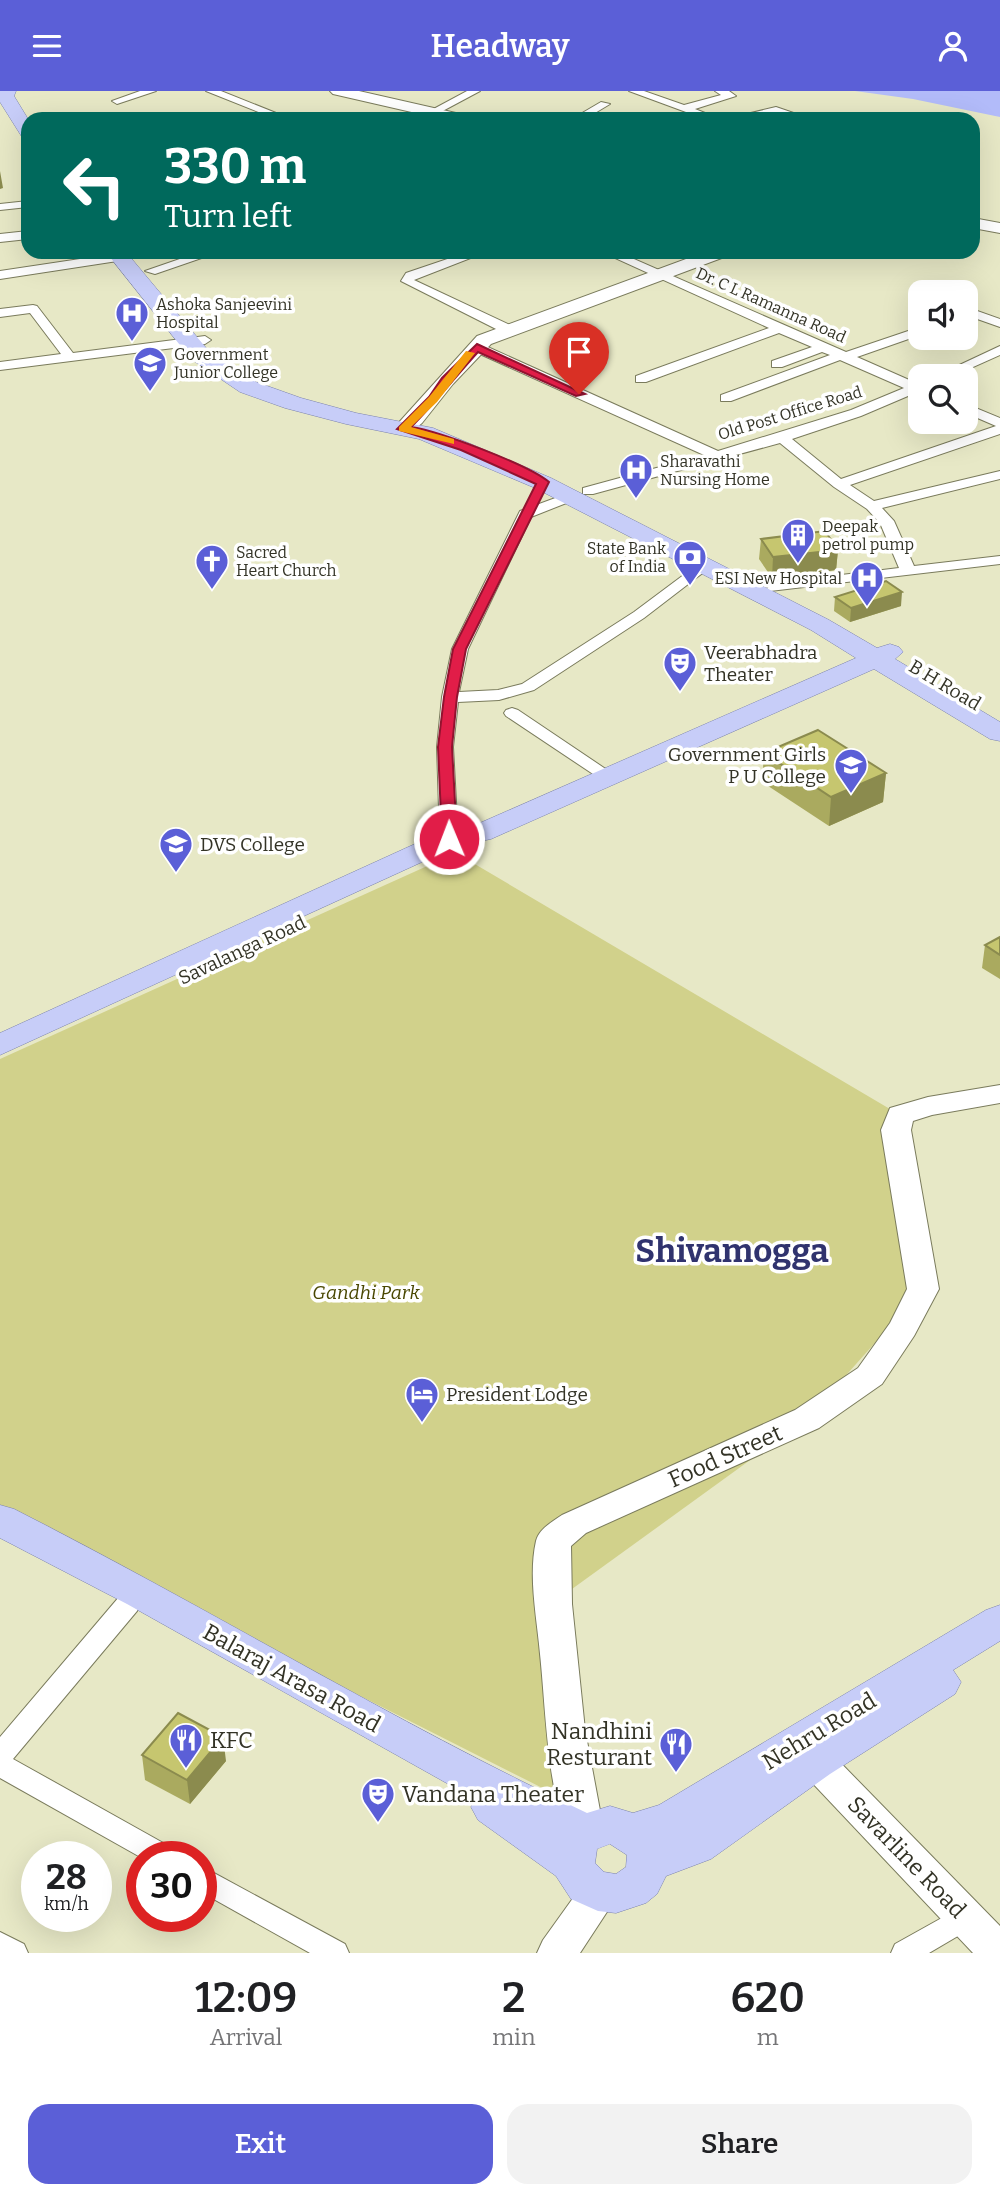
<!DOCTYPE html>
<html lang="en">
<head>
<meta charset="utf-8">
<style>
	:root { --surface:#fff; --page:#f2f2f2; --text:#202124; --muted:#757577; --accent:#5b5fd7 }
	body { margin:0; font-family:Bitter,serif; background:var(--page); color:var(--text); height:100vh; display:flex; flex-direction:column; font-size:26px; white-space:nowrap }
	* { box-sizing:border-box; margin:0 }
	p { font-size:23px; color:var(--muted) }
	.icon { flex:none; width:38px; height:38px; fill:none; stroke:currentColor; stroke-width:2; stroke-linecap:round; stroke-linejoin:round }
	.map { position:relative; height:1862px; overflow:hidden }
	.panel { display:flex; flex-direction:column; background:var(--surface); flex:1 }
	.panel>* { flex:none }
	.hud { position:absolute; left:21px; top:21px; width:959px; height:147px; border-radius:21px; box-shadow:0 7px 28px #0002; background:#00695c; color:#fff; overflow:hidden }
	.buttons { position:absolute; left:908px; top:189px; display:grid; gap:14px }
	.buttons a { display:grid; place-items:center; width:70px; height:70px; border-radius:14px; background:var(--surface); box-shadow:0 7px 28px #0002; font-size:35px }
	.speed { position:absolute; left:21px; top:1750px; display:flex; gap:14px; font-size:35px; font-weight:700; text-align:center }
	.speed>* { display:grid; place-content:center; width:91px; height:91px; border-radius:50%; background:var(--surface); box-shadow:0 7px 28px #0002; line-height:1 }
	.speed small { font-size:18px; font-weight:400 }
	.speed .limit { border:10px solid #d22; background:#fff; color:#111 }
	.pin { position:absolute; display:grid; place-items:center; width:60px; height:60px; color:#fff; margin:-72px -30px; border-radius:50% 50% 50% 0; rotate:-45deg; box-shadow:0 0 7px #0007 }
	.pin .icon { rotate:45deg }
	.me { position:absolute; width:77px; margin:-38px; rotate:359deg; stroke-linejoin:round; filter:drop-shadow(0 0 5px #0008) }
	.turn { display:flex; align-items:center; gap:24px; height:147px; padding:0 28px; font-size:32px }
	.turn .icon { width:91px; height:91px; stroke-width:2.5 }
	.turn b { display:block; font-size:49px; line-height:60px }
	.eta { display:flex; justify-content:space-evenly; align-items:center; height:119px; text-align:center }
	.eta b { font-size:42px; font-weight:600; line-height:49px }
	.primary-button { display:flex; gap:14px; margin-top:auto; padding:14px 28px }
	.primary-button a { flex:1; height:80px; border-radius:21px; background:var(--accent); color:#fff; font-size:28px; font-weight:600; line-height:80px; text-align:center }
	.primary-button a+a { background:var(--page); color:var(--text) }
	header { display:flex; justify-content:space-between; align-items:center; height:91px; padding:0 28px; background:var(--accent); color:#fff; font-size:32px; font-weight:600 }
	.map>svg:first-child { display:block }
	.green { fill:#d1d18b }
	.water { fill:#b2bbf9 }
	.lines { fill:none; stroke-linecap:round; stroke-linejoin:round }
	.street-casing { stroke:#7a7b5c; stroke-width:2 }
	.secondary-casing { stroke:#7a7b5c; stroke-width:2 }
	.primary-casing { stroke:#7b82ac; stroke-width:1 }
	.street { fill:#fff; fill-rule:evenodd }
	.secondary { fill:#fff; fill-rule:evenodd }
	.primary { fill:#c7cdf8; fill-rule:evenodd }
	.wall { fill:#aaaa5f }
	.shaded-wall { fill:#8b8b4e }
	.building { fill:#c6c66f; stroke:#8b8b4e; stroke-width:2 }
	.route { fill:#e11d48; stroke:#92132f; stroke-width:2 }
	.slow { fill:#f59e0b }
	.labels { text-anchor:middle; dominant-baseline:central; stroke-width:7; stroke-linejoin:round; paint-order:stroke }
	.far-poi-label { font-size:16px; fill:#333326; stroke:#fff; text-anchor:start }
	.far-street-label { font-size:16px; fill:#333326; stroke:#fff }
	.poi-label { font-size:19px; fill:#333326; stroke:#fff; text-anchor:start }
	.street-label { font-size:19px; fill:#333326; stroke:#fff }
	.park-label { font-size:19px; font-style:italic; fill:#494701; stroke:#fff }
	.near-street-label { font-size:23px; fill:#333326; stroke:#fff }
	.near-poi-label { font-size:23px; fill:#333326; stroke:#fff; text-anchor:start }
	.town-label { font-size:33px; font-weight:bold; fill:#30336e; stroke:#fff }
</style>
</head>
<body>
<header><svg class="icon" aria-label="menu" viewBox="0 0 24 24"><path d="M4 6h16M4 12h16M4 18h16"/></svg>Headway<svg class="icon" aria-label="person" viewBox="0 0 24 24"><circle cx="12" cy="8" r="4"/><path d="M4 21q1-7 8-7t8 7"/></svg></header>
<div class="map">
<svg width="1000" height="1862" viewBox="0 0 1000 1862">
	<rect width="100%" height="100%" fill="#e7e8c6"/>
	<path class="green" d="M456,762L895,1021L923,1198L807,1328L572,1498L578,1715L0,1423V968Z"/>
	<path class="water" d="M855,0H1000V26L913,8Z"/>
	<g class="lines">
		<defs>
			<path id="street" d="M140,0H156L117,13L112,10Z
				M206,0H221L291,28H276Z
				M467,0H480L437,23L428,21Z
				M629,0H644L684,14L721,4L715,0H729L736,5L695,18L720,28H705Z
				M601,11L610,13L585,28H572Z
				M776,16L811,28H795L776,22L747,28H726Z
				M28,110V116L0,119V113Z
				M28,140V148L0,151V143Z
				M200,161H219L155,183L145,180Z
				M468,161H486L414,189L512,235V241H502L401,190L406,182Z
				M602,161H618L846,261L920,236V244L857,266L916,292L920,291V303L915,302L861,325L792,348L841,388L996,335L966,322V313L1000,327V343L850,394L874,410L1000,380V388L882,417L894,430L914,475L1000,465V473L770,500L767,497L775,492L899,477L880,432L867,418L834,396L780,352L593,403H583V397L704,364L471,259V253H481L718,360L851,319L904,297L840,269L731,310H721V304L830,264L822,261L782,276H772V270L812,256L779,242L646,291H636V285L769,237Z
				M120,162L124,163V169L0,188V180Z
				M33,214L37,215L73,262L205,245L211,249L205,253L0,279V271L61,263L30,222L0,226V218Z
				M966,216L1000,228V236L966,224Z
				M1000,255V264L953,285H936Z
				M569,402L576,406L574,409L531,426L468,558L459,601L498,599L522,593L634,521L701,471L706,470L713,474L644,527L534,599L499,609L458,611L453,656L458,747L468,759L465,763H453L440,748L437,656L442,606L452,558L520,420Z
				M512,617L518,619L616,685L614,689H602L506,625L504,622L506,619Z
				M128,1503L137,1506L140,1513L137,1520L13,1668L174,1758L177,1766L142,1767L0,1687V1646L119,1506Z
				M201,1775L345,1853L349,1862H310L201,1801Z
				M965,1814L975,1817L979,1826L975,1835L929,1862H891L895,1853Z
				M0,1841L24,1853L28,1862H0Z"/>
			<path id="secondary" d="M330,0H359L469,25L471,28H442L333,3Z
				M973,127L1000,132V142L973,137Z
				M705,161H730L727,165L491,253L453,293L422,332L410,342H396L393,338L477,245Z
				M1000,994V1012L932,1024L913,1030L911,1039L939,1198L914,1245L882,1293L819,1337L586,1442L571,1455L572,1513L585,1639L604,1741L599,1753L585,1758L571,1753C547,1703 546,1619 540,1563C537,1528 528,1485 536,1450C539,1438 552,1431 562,1424L795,1319L858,1277L890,1232L907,1198L881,1039L890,1017L928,1006Z
				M815,1654L828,1659L1000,1835V1862H973L802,1681L796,1670L802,1659Z
				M600,1784L614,1789L620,1801L580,1862H537L543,1849L586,1789Z"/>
			<path id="primary" d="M0,0H16L14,5L28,28V47L22,46L0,11Z
				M106,161H126L207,258L256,291L301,307L356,322L433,337L551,387L829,529L877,557L890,553L899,556L903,561L895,568L1000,631V650L990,648L874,578L491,748L457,755L0,964V942L439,742L473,735L856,567L811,539L535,397L419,348L346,333L285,317L240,301L191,268Z
				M0,1414L14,1418C207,1516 392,1630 587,1722L610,1715L633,1722L659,1714L986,1519L1000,1514V1550L953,1579L961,1591L955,1603L830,1683L711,1768L666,1785L657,1803L646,1812L616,1822L598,1820L571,1808L556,1785L478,1729L471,1716L475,1708L127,1513L0,1447ZM610,1753L627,1764L626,1776L616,1783L604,1781L595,1772L597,1758Z"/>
		</defs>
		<use href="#street" class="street-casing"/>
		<use href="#secondary" class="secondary-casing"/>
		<use href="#primary" class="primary-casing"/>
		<use href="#street" class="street"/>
		<use href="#secondary" class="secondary"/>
		<use href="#primary" class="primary"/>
	</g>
	<path class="wall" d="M761,448L838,459L836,479L772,487L759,468Z
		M835,506L901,515L850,531L834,520Z
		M764,662L886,682L883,711L829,735L762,691Z
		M1000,846V888L982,877L985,854Z
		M142,1664L226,1670L190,1713L145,1689Z"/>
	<path class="shaded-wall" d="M0,80L3,97L0,98Z
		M838,459L836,479L772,487L773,466Z
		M902,501L901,515L850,531L851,517Z
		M886,682L883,711L829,735L831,706Z
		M223,1646L226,1670L190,1713L187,1689Z"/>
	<path class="building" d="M825,440L838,459L773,466L761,448Z
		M886,490L902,501L851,517L835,506Z
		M818,639L886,682L831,706L764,662Z
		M1000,846V864L985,854Z
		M178,1622L223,1646L187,1689L142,1664Z"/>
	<path class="route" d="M477,253L585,303L576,305L478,261C455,286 435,312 411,336C439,340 529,374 549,391L466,558L457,606L452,656L457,748L449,753L442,748L438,656L444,606L453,558L536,393L461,359L397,338L429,306L442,287Z"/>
	<path class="slow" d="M466,260L475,262L437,311L411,336L454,348V353L399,340V336L429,306Z"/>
	<defs>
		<symbol id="hospital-pin" viewBox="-11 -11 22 30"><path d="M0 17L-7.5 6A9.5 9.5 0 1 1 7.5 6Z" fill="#5b5fd7" stroke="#fff"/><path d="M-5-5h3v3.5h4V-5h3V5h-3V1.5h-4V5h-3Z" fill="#fff"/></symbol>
		<symbol id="university-pin" viewBox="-11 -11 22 30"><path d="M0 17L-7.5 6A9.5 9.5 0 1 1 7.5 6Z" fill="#5b5fd7" stroke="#fff"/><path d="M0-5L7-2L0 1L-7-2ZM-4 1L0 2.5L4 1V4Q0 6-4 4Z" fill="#fff"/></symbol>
		<symbol id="building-pin" viewBox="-11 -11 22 30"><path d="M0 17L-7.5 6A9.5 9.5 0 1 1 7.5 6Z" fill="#5b5fd7" stroke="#fff"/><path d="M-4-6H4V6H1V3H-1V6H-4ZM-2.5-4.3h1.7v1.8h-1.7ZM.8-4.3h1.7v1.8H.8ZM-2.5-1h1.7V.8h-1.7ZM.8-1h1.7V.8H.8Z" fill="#fff"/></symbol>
		<symbol id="bank-pin" viewBox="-11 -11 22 30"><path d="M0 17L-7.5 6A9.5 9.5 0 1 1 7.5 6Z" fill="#5b5fd7" stroke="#fff"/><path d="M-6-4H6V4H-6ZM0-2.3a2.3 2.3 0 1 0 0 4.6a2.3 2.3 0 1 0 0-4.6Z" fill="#fff"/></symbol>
		<symbol id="church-pin" viewBox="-11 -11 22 30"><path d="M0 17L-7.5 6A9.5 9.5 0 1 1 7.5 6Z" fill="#5b5fd7" stroke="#fff"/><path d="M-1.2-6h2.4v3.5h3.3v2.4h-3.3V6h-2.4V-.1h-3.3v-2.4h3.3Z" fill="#fff"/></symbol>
		<symbol id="theatre-pin" viewBox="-11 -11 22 30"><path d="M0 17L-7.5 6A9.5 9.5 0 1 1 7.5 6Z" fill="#5b5fd7" stroke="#fff"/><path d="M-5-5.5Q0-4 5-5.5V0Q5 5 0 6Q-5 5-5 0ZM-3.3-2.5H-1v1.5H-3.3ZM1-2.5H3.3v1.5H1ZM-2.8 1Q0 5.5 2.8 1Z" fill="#fff"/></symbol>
		<symbol id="hotel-pin" viewBox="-11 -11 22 30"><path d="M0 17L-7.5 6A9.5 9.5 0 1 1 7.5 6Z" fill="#5b5fd7" stroke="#fff"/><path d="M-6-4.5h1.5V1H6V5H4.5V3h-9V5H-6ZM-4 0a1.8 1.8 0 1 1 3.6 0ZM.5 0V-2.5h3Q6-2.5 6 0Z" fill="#fff"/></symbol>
		<symbol id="restaurant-pin" viewBox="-11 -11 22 30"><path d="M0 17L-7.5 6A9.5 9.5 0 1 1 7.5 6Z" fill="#5b5fd7" stroke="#fff"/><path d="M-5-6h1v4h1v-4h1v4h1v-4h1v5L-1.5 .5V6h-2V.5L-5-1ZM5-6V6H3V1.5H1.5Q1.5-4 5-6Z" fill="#fff"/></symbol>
	</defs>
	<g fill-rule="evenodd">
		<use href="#hospital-pin" x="113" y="203" width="38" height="52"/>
		<use href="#university-pin" x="131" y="253" width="38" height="52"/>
		<use href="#hospital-pin" x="617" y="360" width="38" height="52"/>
		<use href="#building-pin" x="779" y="425" width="38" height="52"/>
		<use href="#bank-pin" x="671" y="447" width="38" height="52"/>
		<use href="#church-pin" x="193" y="451" width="38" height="52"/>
		<use href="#hospital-pin" x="848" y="468" width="38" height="52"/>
		<use href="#theatre-pin" x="661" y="553" width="38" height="52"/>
		<use href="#university-pin" x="832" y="655" width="38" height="52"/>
		<use href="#university-pin" x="157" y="734" width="38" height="52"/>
		<use href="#hotel-pin" x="403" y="1284" width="38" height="52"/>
		<use href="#restaurant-pin" x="167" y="1630" width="38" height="52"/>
		<use href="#restaurant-pin" x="657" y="1634" width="38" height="52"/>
		<use href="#theatre-pin" x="359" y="1684" width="38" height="52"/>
	</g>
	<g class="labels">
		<g class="far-poi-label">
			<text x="156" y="213">Ashoka Sanjeevini<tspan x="156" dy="18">Hospital</tspan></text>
			<text x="174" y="263">Government<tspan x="174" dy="18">Junior College</tspan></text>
			<text x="660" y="370">Sharavathi<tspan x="660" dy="18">Nursing Home</tspan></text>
			<text x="822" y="435">Deepak<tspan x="822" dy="18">petrol pump</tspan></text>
			<text x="666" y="457" text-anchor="end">State Bank<tspan x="666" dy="18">of India</tspan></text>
			<text x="236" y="461">Sacred<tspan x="236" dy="18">Heart Church</tspan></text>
			<text x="842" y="487" text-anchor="end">ESI New Hospital</text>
		</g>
		<g class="far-street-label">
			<text transform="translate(771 214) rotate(24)">Dr. C L Ramanna Road</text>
			<text transform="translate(790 322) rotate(-17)">Old Post Office Road</text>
		</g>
		<g class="poi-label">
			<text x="704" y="561">Veerabhadra<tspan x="704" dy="22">Theater</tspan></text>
			<text x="826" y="663" text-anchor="end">Government Girls<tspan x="826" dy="22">P U College</tspan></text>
			<text x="200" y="753">DVS College</text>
			<text x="446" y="1303">President Lodge</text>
		</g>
		<g class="street-label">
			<text transform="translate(945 594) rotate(31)">B H Road</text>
			<text transform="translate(242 859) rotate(-25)">Savalanga Road</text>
		</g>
		<g class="park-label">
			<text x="366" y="1201">Gandhi Park</text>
		</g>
		<g class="near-street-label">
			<text transform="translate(725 1365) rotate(-24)">Food Street</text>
			<text transform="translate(292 1587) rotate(29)">Balaraj Arasa Road</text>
			<text transform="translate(819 1640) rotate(-31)">Nehru Road</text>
			<text transform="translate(907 1766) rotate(46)">Savarline Road</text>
		</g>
		<g class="near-poi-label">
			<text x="652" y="1640" text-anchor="end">Nandhini<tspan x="652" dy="26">Resturant</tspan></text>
			<text x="210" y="1649">KFC</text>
			<text x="402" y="1703">Vandana Theater</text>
		</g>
		<g class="town-label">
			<text x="732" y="1160">Shivamogga</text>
		</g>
	</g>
</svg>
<div class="buttons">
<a><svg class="icon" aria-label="sound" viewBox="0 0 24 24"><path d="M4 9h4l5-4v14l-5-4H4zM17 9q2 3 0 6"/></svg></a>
<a><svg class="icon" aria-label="search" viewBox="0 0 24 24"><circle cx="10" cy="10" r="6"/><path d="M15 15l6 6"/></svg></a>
</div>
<div class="speed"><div>28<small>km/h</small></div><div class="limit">30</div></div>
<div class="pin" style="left:579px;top:303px;background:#d93025"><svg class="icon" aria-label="arrive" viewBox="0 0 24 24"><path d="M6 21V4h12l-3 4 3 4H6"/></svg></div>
<svg class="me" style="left:449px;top:748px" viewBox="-20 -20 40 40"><circle r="17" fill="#e11d48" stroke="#fff" stroke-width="3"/><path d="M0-11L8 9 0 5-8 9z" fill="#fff"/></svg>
<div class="hud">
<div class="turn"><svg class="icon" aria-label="left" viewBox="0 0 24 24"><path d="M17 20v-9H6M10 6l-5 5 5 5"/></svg><div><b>330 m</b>Turn left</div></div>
</div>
</div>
<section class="panel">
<div class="eta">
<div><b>12:09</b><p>Arrival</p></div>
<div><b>2</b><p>min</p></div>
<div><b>620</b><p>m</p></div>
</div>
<div class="primary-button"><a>Exit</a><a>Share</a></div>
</section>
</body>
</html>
